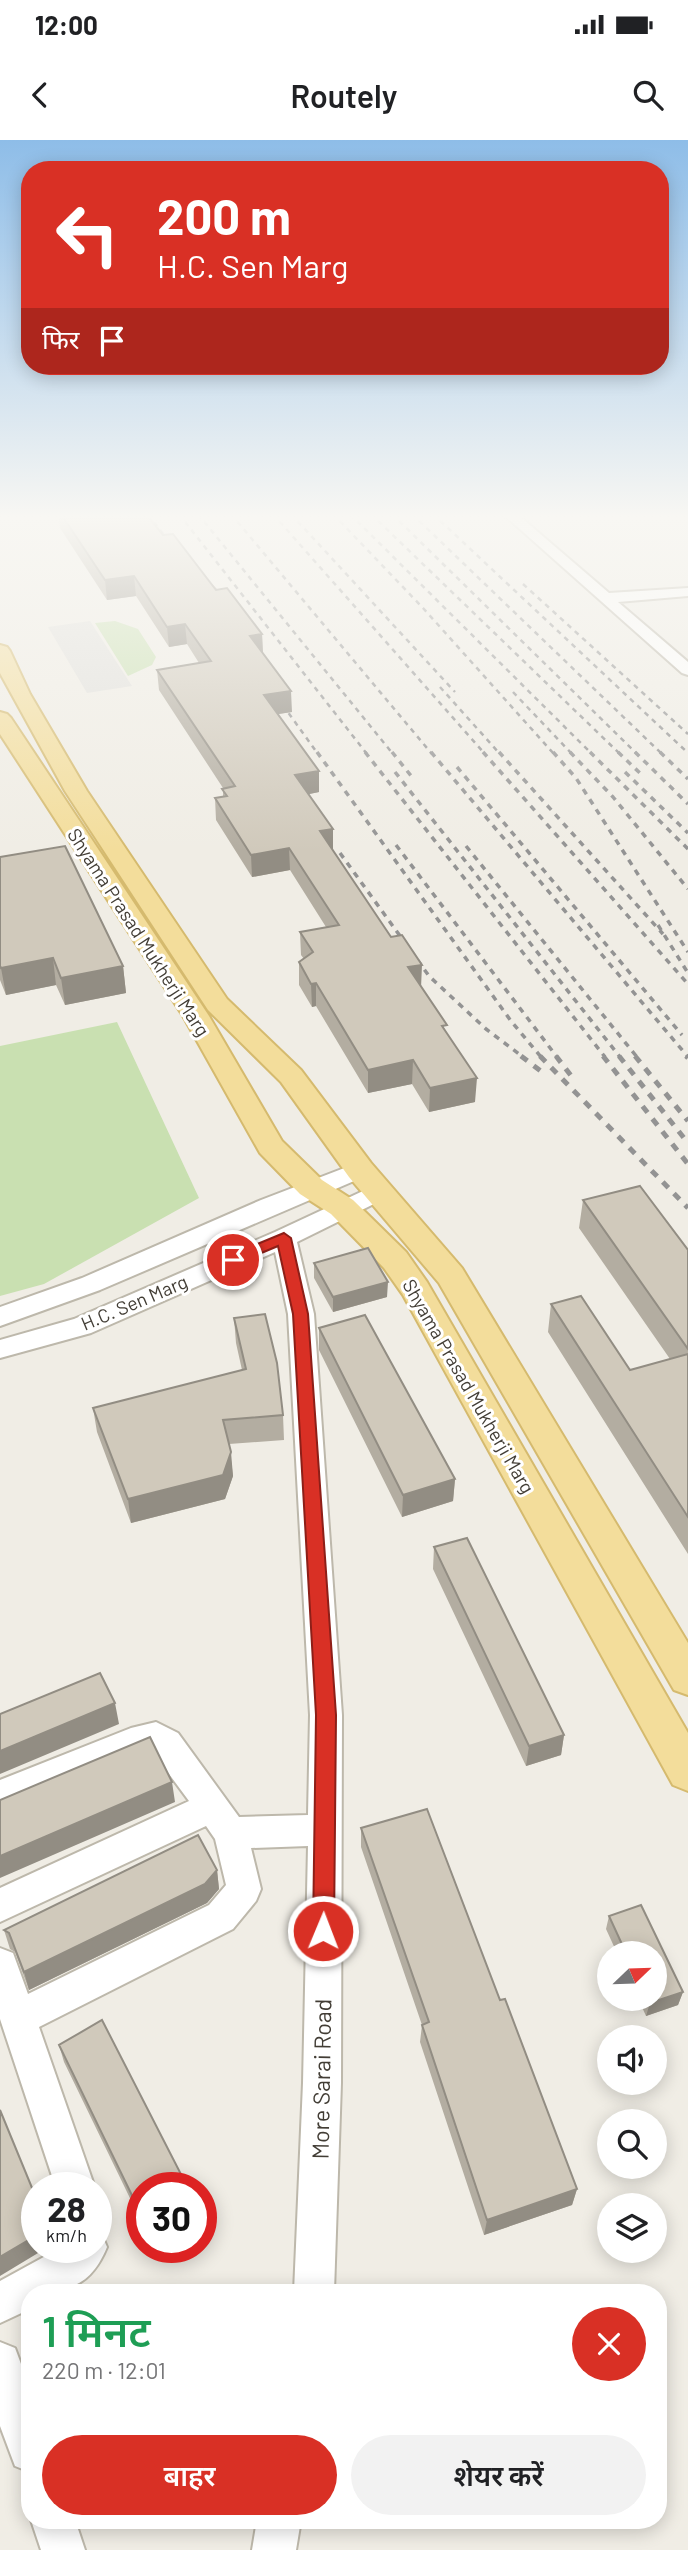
<!DOCTYPE html>
<html lang="hi">
<head>
<meta charset="utf-8">
<style>
	:root { --surface:#fff; --page:#f2f2f2; --text:#202124; --muted:#757577; --accent:#d93025 }
	body { margin:0; font-family:Barlow,"Noto Sans Devanagari",sans-serif; background:var(--page); color:var(--text); height:100vh; display:flex; flex-direction:column; font-size:26px; white-space:nowrap }
	* { box-sizing:border-box; margin:0 }
	p { font-size:23px; color:var(--muted) }
	.icon { flex:none; width:38px; height:38px; fill:none; stroke:currentColor; stroke-width:2; stroke-linecap:round; stroke-linejoin:round }
	.map { position:relative; flex:1; overflow:hidden }
	.details { position:absolute; left:21px; top:2144px; width:646px; height:245px; display:flex; flex-direction:column; background:var(--surface); border-radius:28px; box-shadow:0 4px 18px #0003 }
	.details>* { flex:none }
	.hud { position:absolute; left:21px; top:21px; width:648px; height:214px; border-radius:28px; box-shadow:0 4px 18px #0003; background:#d93025; color:#fff; overflow:hidden }
	.needle { width:46px; rotate:67deg }
	.tools { position:absolute; left:597px; top:1801px; display:grid; gap:14px }
	.tools a { display:grid; place-items:center; width:70px; height:70px; border-radius:50%; background:var(--surface); box-shadow:0 4px 18px #0003; font-size:35px }
	.speed { position:absolute; left:21px; top:2032px; display:flex; gap:14px; font-size:35px; font-weight:700; text-align:center }
	.speed>* { display:grid; place-content:center; width:91px; height:91px; border-radius:50%; background:var(--surface); box-shadow:0 4px 18px #0003; line-height:1 }
	.speed small { font-size:18px; font-weight:400 }
	.speed .limit { border:10px solid #d22; background:#fff; color:#111 }
	.pin { position:absolute; display:grid; place-items:center; width:60px; height:60px; color:#fff; margin:-30px; border:4px solid #fff; border-radius:50%; box-shadow:0 2px 7px #0007 }
	.me { position:absolute; width:77px; margin:-38px; rotate:1deg; stroke-linejoin:round; filter:drop-shadow(0 0 5px #0008) }
	.turn { display:flex; align-items:center; gap:24px; height:147px; padding:0 21px; font-size:32px }
	.turn .icon { width:91px; height:91px; stroke-width:2.5 }
	.turn b { display:block; font-size:49px; line-height:60px }
	.then { display:flex; align-items:center; height:66px; padding:0 21px; background:#0003; gap:14px; font-size:26px }
	.round { display:grid; place-items:center; flex:none; width:74px; height:74px; border-radius:37px; background:var(--page) }
	.headline { display:flex; align-items:center; justify-content:space-between; height:119px; padding:0 21px }
	h1 { font-size:42px; font-weight:600; line-height:52px; color:#1e9e55 }
	.button { display:flex; gap:14px; margin-top:auto; padding:14px 21px }
	.button a { flex:1; height:80px; border-radius:42px; background:var(--accent); color:#fff; font-size:28px; font-weight:600; line-height:80px; text-align:center }
	.button a+a { background:var(--page); color:var(--text) }
	.status { display:flex; justify-content:space-between; align-items:center; height:49px; padding:0 35px; background:var(--surface); direction:ltr }
	.status svg { height:19px; fill:currentColor }
	header { display:flex; justify-content:space-between; align-items:center; height:91px; padding:0 21px; background:var(--surface); font-size:32px; font-weight:600 }
	.map>svg:first-child { display:block }
	.green { fill:#c9e0b1 }
	.parking { fill:#e1e0dc }
	.lines { fill:none; stroke-linecap:round; stroke-linejoin:round }
	.minor-casing { stroke:#bdb8ab; stroke-width:4 }
	.major-casing { stroke:#d5ba6e; stroke-width:4 }
	.minor { fill:#fff; fill-rule:evenodd }
	.major { fill:#f3dd9b; fill-rule:evenodd }
	.rail-far2 { stroke:#939393; stroke-width:2.5; stroke-dasharray:5 5; stroke-linecap:butt }
	.rail-far1 { stroke:#939393; stroke-width:3.5; stroke-dasharray:6 6; stroke-linecap:butt }
	.rail { stroke:#939393; stroke-width:5; stroke-dasharray:8 8; stroke-linecap:butt }
	.wall { fill:#b3ada1 }
	.shaded-wall { fill:#928d83 }
	.building { fill:#d0c9bb; stroke:#928d83; stroke-width:2 }
	.route { fill:#d93025; stroke:#8d1f18; stroke-width:2 }
	.labels { text-anchor:middle; dominant-baseline:central; stroke-width:6; stroke-linejoin:round; paint-order:stroke }
	.street-label { font-size:19px; fill:#423d35; stroke:#fff }
	.near-street-label { font-size:23px; fill:#423d35; stroke:#fff }
</style>
</head>
<body>
<div class="status"><b>12:00</b><svg viewBox="0 0 49 12"><path d="M0 12V9h3v3zM5 12V6h3v6zM10 12V3h3v9zM15 12V0h3v12zM26 1h20v11H26zM47 4h2v5h-2z"/></svg></div>
<header><svg class="icon" aria-label="back" viewBox="0 0 24 24"><path d="M15 5l-7 7 7 7"/></svg>Routely<svg class="icon" aria-label="search" viewBox="0 0 24 24"><circle cx="10" cy="10" r="6"/><path d="M15 15l6 6"/></svg></header>
<div class="map">
<svg width="688" height="2410" viewBox="0 0 688 2410">
	<rect width="100%" height="100%" fill="#f0ede5"/>
	<path class="green" d="M115,481L138,489L156,517L152,525L128,536L95,483Z
		M117,882L199,1058L44,1144L0,1156V906Z"/>
	<path class="parking" d="M90,481L132,546L87,553L48,487Z"/>
	<g class="lines">
		<defs>
			<path id="minor" d="M503,374H517L609,453L688,448V456L618,462L688,522V535L682,533Z
				M360,1022L368,1025L372,1030L368,1035L100,1150L0,1186V1167L82,1138L261,1060Z
				M378,1044L386,1046L390,1052L386,1058L297,1102L314,1174L342,1575L341,1943L334,2152H294L303,1943L308,1706L251,1708L261,1749L256,1761L233,1789L39,1887L95,2048H56L0,1879V1808L13,1813L28,1854L209,1765L226,1745L215,1699L206,1686L0,1782V1748L189,1661L152,1611L0,1670V1640L131,1588L156,1582L178,1593L239,1677L308,1675L310,1575L288,1174L275,1112L91,1193L0,1218V1200L74,1179L275,1092Z
				M96,2091L101,2093L107,2107C91,2146 69,2152 30,2152V2169L0,2183V2141L62,2107H96Z
				M0,2202L15,2208L30,2248V2332L15,2326L0,2286Z
				M31,2380H75L85,2410H41Z
				M257,2380H301L296,2410H252Z"/>
			<path id="major" d="M0,505L7,507L10,511L30,554L87,651L227,859L301,930L371,1023L462,1128L688,1503V1555L674,1550L439,1143L349,1037L281,942L208,870L65,651L0,533Z
				M0,572L7,574L11,578L209,876L282,1001L322,1040L353,1060L406,1112L427,1142L688,1593V1651L673,1645L403,1155L384,1128L331,1074L300,1054L260,1013L183,876L0,594Z"/>
		</defs>
		<use href="#minor" class="minor-casing"/>
		<use href="#major" class="major-casing"/>
		<use href="#minor" class="minor"/>
		<use href="#major" class="major"/>
		<path class="rail-far2" d="M148,374L176,411
			M179,374L367,614
			M198,374L393,614
			M231,374L432,614
			M273,374L485,614
			M291,374L455,552
			M333,374L423,468L554,614
			M350,374L592,614
			M371,374L620,614
			M392,374L637,614
			M412,374L662,614
			M433,374L688,613
			M523,444L688,594
			M440,547L500,614
			M513,552L572,614
			M277,557L318,614"/>
		<path class="rail-far1" d="M317,612L511,881L541,917
			M365,612L605,917
			M392,612L412,637
			M431,612L688,917
			M483,612L688,844
			M499,612L663,794
			M553,612L576,638L688,812
			M570,612L613,657L688,749
			M590,612L688,709
			M618,612L643,636
			M635,612L688,664
			M660,612L688,639
			M457,627L682,895
			M395,632L620,917
			M625,632L688,693
			M396,705L557,917
			M466,706L637,917
			M340,713L429,836L486,889L523,917
			M658,785L688,833"/>
		<path class="rail" d="M521,916L546,935
			M540,916L688,1068
			M556,916L572,937
			M603,916L688,1024
			M619,916L688,1003
			M635,916L688,981
			M686,916L688,918"/>
	</g>
	<path class="wall" d="M59,374H146L163,395L262,494L263,514L292,572L278,574L319,652L309,654L333,689V711L421,847L447,893L475,962L429,972L412,944L368,953L316,866L312,867L299,845V822L304,819L301,815L300,792L326,787L290,730L252,737L216,680L215,658L223,657V648L159,550L157,530L199,523L187,504L169,507L136,456L107,460L60,388Z
		M0,717L123,826L126,853L65,865L56,845L6,855L0,840Z
		M583,1060L688,1110V1414L548,1192L551,1164L630,1230L670,1219L579,1088Z
		M314,1123L387,1157L333,1172L314,1138Z
		M234,1178L283,1275L284,1300L229,1304L233,1336L225,1359L131,1383L97,1292L93,1268L242,1230L236,1203Z
		M319,1188L455,1339L453,1361L402,1377L319,1210Z
		M434,1407L564,1595L561,1615L526,1626L433,1429Z
		M361,1688L500,1860L577,2049L572,2065L484,2095L420,1902L422,1885L361,1707Z
		M217,1730L219,1749L207,1763L29,1850L15,1812L10,1809L4,1790Z
		M641,1765L683,1852L678,1865L646,1876L638,1858H654V1813H617L606,1789L609,1776Z
		M59,1905L142,2048V2083L64,1922Z"/>
	<path class="shaded-wall" d="M134,436L136,456L107,460L105,440Z
		M185,484L187,504L169,507L167,487Z
		M262,494L263,515L250,496Z
		M291,551L292,572L265,576L264,555Z
		M319,631V652L295,657V635Z
		M333,689V711L320,691Z
		M289,708L290,730L252,737L251,715Z
		M53,818L56,845L6,855L1,828Z
		M422,825L421,848L408,827Z
		M123,826L126,853L65,865L61,838Z
		M316,843V866L312,867L311,844Z
		M413,920L412,944L368,953V930Z
		M477,938L475,962L429,972L430,948Z
		M388,1142L387,1157L333,1172V1157Z
		M231,1312L233,1336L225,1359L131,1383L128,1359Z
		M455,1339L453,1361L402,1377L403,1355Z
		M115,1563L119,1584L0,1634V1611Z
		M564,1595L561,1615L526,1626L529,1606Z
		M172,1642L175,1662L0,1738V1716Z
		M217,1730L219,1749L207,1763L29,1850L24,1832Z
		M683,1852L678,1865L646,1876L650,1863Z
		M577,2049L572,2065L484,2095L487,2080Z
		M37,2095V2107H48L0,2136V2117Z"/>
	<path class="building" d="M61,374H146L163,395L173,394L216,450L227,448L262,494L250,496L291,551L264,555L319,631L295,635L333,689L320,691L391,797L402,795L422,825L408,827L447,885L442,886L477,938L430,948L413,920L368,930L316,843L311,844L299,822L313,812L300,792L339,785L289,708L251,715L215,658L227,656L222,649L235,646L157,530L211,521L185,484L167,487L134,436L105,440Z
		M65,706L123,826L61,838L53,818L1,828L0,826V717Z
		M640,1046L688,1110V1209L583,1060Z
		M368,1108L388,1142L333,1157L314,1123Z
		M581,1156L630,1230L688,1214V1377L551,1164Z
		M265,1174L277,1223L283,1275L223,1280L231,1312L223,1335L128,1359L93,1268L246,1229L234,1178Z
		M365,1175L455,1339L403,1355L319,1188Z
		M467,1398L564,1595L529,1606L434,1407Z
		M100,1533L115,1563L0,1611V1574Z
		M150,1597L172,1642L0,1716V1660Z
		M427,1669L500,1860L505,1859L577,2049L487,2080L422,1885L429,1882L361,1688Z
		M198,1695L217,1730L205,1744L24,1832L9,1793L4,1790Z
		M641,1765L683,1852L650,1863L647,1858H654V1813H626L609,1776Z
		M102,1880L188,2048H142V2076L59,1905Z
		M0,1970L37,2060V2095L0,2117Z"/>
	<linearGradient id="sky" x2="0" y2="1"><stop stop-color="#8ebde8"/><stop offset="0.53" stop-color="#f8f7f3"/><stop offset="1" stop-color="#f8f7f3" stop-opacity="0"/></linearGradient>
	<rect width="688" height="711" fill="url(#sky)"/>
	<path class="route" d="M284,1093L291,1098L308,1174L336,1575L334,1791L331,1798L323,1801L316,1798L313,1791L316,1575L293,1174L278,1106L233,1125L226,1120L228,1116Z"/>
	<g class="labels">
		<g class="street-label">
			<text transform="translate(139 792) rotate(57)">Shyama Prasad Mukherji Marg</text>
			<text transform="translate(134 1162) rotate(-23)">H.C. Sen Marg</text>
			<text transform="translate(469 1246) rotate(60)">Shyama Prasad Mukherji Marg</text>
		</g>
		<g class="near-street-label">
			<text transform="translate(321 1939) rotate(-89)">More Sarai Road</text>
		</g>
	</g>
</svg>
<div class="tools">
<a><svg class="needle" viewBox="-14 -14 28 28"><path d="M0-13l5 13h-10z" fill="#e53935"/><path d="M0 13l5-13h-10z" fill="#757577"/></svg></a>
<a><svg class="icon" aria-label="sound" viewBox="0 0 24 24"><path d="M4 9h4l5-4v14l-5-4H4zM17 9q2 3 0 6"/></svg></a>
<a><svg class="icon" aria-label="search" viewBox="0 0 24 24"><circle cx="10" cy="10" r="6"/><path d="M15 15l6 6"/></svg></a>
<a><svg class="icon" aria-label="layers" viewBox="0 0 24 24"><path d="M12 4l9 5-9 5-9-5zM3 14l9 5 9-5"/></svg></a>
</div>
<div class="speed"><div>28<small>km/h</small></div><div class="limit">30</div></div>
<div class="pin" style="left:233px;top:1120px;background:#d93025"><svg class="icon" aria-label="arrive" viewBox="0 0 24 24"><path d="M6 21V4h12l-3 4 3 4H6"/></svg></div>
<svg class="me" style="left:323px;top:1791px" viewBox="-20 -20 40 40"><circle r="17" fill="#d93025" stroke="#fff" stroke-width="3"/><path d="M0-11L8 9 0 5-8 9z" fill="#fff"/></svg>
<div class="hud">
<div class="turn"><svg class="icon" aria-label="left" viewBox="0 0 24 24"><path d="M17 20v-9H6M10 6l-5 5 5 5"/></svg><div><b>200 m</b>H.C. Sen Marg</div></div>
<div class="then">फिर<svg class="icon" aria-label="arrive" viewBox="0 0 24 24"><path d="M6 21V4h12l-3 4 3 4H6"/></svg></div>
</div>
<section class="details">
<div class="headline"><div><h1>1 मिनट</h1><p>220 m · 12:01</p></div><a class="round" style="background:#d93025;color:#fff"><svg class="icon" aria-label="close" viewBox="0 0 24 24"><path d="M6 6l12 12M18 6L6 18"/></svg></a></div>
<div class="button"><a>बाहर</a><a>शेयर करें</a></div>
</section>
</div>
</body>
</html>
